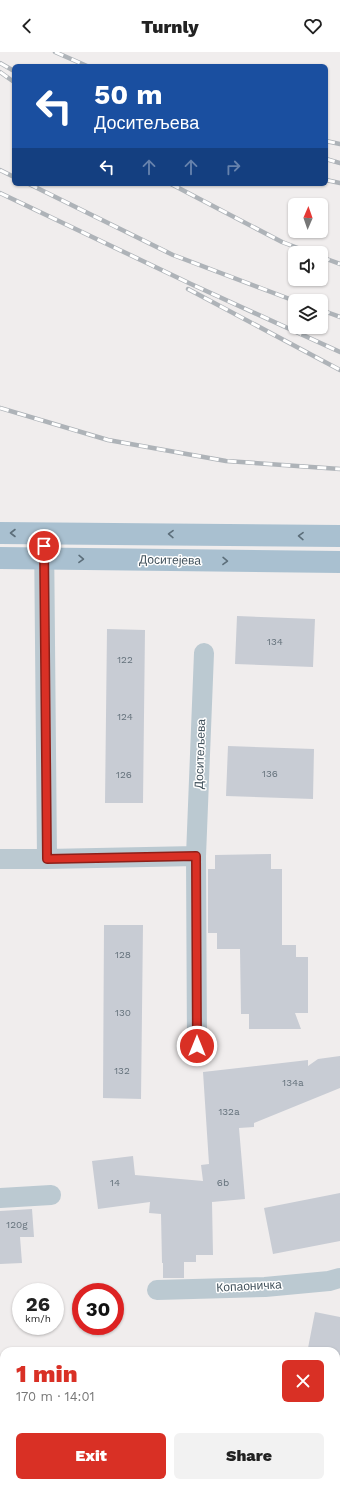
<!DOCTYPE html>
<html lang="en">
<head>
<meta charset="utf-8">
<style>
	:root { --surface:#fff; --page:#f2f2f2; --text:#222; --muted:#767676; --accent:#d93025 }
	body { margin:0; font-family:"Work Sans",sans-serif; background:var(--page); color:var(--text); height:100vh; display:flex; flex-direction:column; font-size:15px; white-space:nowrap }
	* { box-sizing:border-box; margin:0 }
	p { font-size:13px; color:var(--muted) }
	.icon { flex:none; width:22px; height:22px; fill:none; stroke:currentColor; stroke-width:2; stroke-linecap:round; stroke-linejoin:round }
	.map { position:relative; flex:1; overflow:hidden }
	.panel { position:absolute; left:0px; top:1295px; width:340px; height:140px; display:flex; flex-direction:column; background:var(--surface); border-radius:12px 12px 0 0; box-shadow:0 1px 3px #0004 }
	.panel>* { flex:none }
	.hud { position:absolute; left:12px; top:12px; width:316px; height:122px; border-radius:6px; box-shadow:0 1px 3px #0004; background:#1a4fa0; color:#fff; overflow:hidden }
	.needle { width:26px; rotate:2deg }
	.controls { position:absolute; left:288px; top:146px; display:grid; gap:8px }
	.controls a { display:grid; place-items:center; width:40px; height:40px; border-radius:6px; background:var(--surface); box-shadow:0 1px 3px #0004; font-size:20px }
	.speed { position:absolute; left:12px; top:1231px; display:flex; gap:8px; font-size:20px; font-weight:700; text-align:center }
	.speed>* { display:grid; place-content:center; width:52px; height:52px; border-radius:50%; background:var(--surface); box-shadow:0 1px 3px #0004; line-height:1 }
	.speed small { font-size:10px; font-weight:400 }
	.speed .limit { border:6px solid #d22; background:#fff; color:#111 }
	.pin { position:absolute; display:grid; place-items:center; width:34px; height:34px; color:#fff; margin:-17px; border:2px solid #fff; border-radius:50%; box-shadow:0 1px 4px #0007 }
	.me { position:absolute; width:44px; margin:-22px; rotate:0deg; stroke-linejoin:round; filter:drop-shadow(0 0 3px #0008) }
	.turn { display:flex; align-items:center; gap:14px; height:84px; padding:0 16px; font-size:18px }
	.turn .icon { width:52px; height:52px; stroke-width:2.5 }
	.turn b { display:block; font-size:28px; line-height:34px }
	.lanes { display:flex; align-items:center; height:38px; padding:0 16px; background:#0003; justify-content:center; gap:20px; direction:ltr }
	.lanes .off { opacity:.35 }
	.round { display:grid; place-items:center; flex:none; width:42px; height:42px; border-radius:6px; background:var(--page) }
	.head { display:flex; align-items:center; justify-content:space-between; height:68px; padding:0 16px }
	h1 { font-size:24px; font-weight:800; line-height:30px; color:var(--accent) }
	.cta { display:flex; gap:8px; margin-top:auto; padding:8px 16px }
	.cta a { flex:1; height:46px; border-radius:6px; background:var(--accent); color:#fff; font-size:16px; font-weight:800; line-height:46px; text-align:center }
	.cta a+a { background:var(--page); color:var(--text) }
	header { display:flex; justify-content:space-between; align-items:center; height:52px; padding:0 16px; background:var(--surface); font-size:18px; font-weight:800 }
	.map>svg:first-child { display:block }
	.building { fill:#c8ccd4 }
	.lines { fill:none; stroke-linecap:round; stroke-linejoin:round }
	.street { stroke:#bbc9d1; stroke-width:20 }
	.primary { stroke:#a9c0d0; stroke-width:22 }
	.rail-casing { stroke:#aeb3b8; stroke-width:4.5 }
	.rail { stroke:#fff; stroke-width:3; stroke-dasharray:9; stroke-linecap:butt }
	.oneway { stroke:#5c6e7a }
	.route-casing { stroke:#8d1f18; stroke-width:10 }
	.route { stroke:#d93025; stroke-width:7 }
	.labels { text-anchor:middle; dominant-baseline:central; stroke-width:3; stroke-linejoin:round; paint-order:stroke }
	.number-label { font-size:10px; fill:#64717b }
	.street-label { font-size:12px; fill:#43535d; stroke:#fff }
</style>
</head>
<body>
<header><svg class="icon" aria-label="back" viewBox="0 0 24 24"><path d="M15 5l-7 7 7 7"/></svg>Turnly<svg class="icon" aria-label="heart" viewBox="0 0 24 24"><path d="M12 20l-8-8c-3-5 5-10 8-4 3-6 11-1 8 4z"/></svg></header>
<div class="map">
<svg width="340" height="1435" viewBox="0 0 340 1435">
	<rect width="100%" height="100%" fill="#f0eded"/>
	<path class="building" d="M237,564L315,567L313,615L235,612Z
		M107,577L145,578L143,751H105Z
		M228,694L314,697L313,747L226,744Z
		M271,802V817H282V893H296V905H308V961H295L301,977H249V962H241L240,897H217V881H208V817H215V803Z
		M104,873H143L141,1047L103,1046Z
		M340,1004V1036L254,1071V1075L239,1076L245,1147L212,1150L213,1203H196V1210H184V1226H163V1211H162L161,1162L149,1161L150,1150L98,1157L92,1109L133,1104L135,1123L203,1129L201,1113L209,1112L203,1020L308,1008V1014L318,1007Z
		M340,1141V1189L273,1202L264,1156Z
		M32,1157L34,1185H20L22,1211L0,1212V1159Z
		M315,1260L340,1265V1303L336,1302V1299H323L308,1296Z"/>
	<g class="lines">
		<path class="street" d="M0,807H47L44,481
			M47,807L196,804
			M197,994L196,804L204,601
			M0,1146L51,1143
			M157,1238L265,1235L329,1229L340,1226"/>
		<path class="primary" d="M0,481L340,484
			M0,506L340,510"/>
		<defs>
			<path id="rail" d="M55,0L87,14
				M0,11L14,19
				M0,20L14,30
				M326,89L340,92
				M326,107L340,111
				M0,118L14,125
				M326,128L340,131
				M29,132L173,203L295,249
				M171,132L282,190L311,201
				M0,141L191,232L340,300
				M321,205L340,212
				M188,237L340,318
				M321,258L340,265
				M0,356L108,388L226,409L340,417"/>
		</defs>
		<use href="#rail" class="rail-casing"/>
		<use href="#rail" class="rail"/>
	</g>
	<defs><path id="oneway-chevron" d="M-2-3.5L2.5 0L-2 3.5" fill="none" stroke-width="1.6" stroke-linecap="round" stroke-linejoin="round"/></defs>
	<g class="oneway">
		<use href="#oneway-chevron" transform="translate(13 481) rotate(180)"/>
		<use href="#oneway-chevron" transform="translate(171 482) rotate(-179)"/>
		<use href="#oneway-chevron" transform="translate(301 484) rotate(-179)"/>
		<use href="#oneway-chevron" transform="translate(81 507) rotate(1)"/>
		<use href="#oneway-chevron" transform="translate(225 509) rotate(1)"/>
	</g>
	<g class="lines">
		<defs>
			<path id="route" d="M44,494L47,807L196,804L197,994"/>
		</defs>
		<use href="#route" class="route-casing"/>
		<use href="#route" class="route"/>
	</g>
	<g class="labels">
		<g class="number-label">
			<text x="275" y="589">134</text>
			<text x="125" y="607">122</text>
			<text x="125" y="664">124</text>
			<text x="270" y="721">136</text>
			<text x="124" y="722">126</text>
			<text x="123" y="902">128</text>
			<text x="123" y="960">130</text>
			<text x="122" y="1018">132</text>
			<text x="293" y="1030">134a</text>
			<text x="229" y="1059">132a</text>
			<text x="115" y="1130">14</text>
			<text x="223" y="1130">6b</text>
			<text x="17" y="1172">120g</text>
		</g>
		<g class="street-label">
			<text transform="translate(170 508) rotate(1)">Доситејева</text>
			<text transform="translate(200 702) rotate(-88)">Доситељева</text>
			<text transform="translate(249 1234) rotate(-3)">Копаоничка</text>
		</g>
	</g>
</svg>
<div class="controls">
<a><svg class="needle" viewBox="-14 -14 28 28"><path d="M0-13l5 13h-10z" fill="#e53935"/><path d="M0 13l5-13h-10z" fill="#767676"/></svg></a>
<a><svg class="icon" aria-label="sound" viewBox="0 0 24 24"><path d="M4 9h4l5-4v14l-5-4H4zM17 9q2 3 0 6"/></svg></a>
<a><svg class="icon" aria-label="layers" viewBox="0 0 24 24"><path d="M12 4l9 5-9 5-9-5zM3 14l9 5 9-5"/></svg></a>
</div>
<div class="speed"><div>26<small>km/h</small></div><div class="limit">30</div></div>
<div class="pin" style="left:44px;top:494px;background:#d93025"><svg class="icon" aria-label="arrive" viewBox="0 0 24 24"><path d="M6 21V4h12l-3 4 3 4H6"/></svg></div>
<svg class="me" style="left:197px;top:994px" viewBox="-20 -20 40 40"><circle r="17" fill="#d93025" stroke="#fff" stroke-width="3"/><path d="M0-11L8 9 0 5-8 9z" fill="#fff"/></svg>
<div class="hud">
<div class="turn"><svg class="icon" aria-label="left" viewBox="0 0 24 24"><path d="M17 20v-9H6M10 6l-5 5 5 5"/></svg><div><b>50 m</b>Доситељева</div></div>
<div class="lanes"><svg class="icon" aria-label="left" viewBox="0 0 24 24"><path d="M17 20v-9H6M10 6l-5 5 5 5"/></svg><svg class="icon off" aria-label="ahead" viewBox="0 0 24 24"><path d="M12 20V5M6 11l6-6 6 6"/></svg><svg class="icon off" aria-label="ahead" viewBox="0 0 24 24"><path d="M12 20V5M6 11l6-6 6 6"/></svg><svg class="icon off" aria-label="right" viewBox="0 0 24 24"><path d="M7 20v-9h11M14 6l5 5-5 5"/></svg></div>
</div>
<section class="panel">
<div class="head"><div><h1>1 min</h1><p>170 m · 14:01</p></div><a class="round" style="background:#d93025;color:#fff"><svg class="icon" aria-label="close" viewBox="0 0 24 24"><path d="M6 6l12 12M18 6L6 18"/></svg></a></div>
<div class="cta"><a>Exit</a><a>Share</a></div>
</section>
</div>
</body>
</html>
